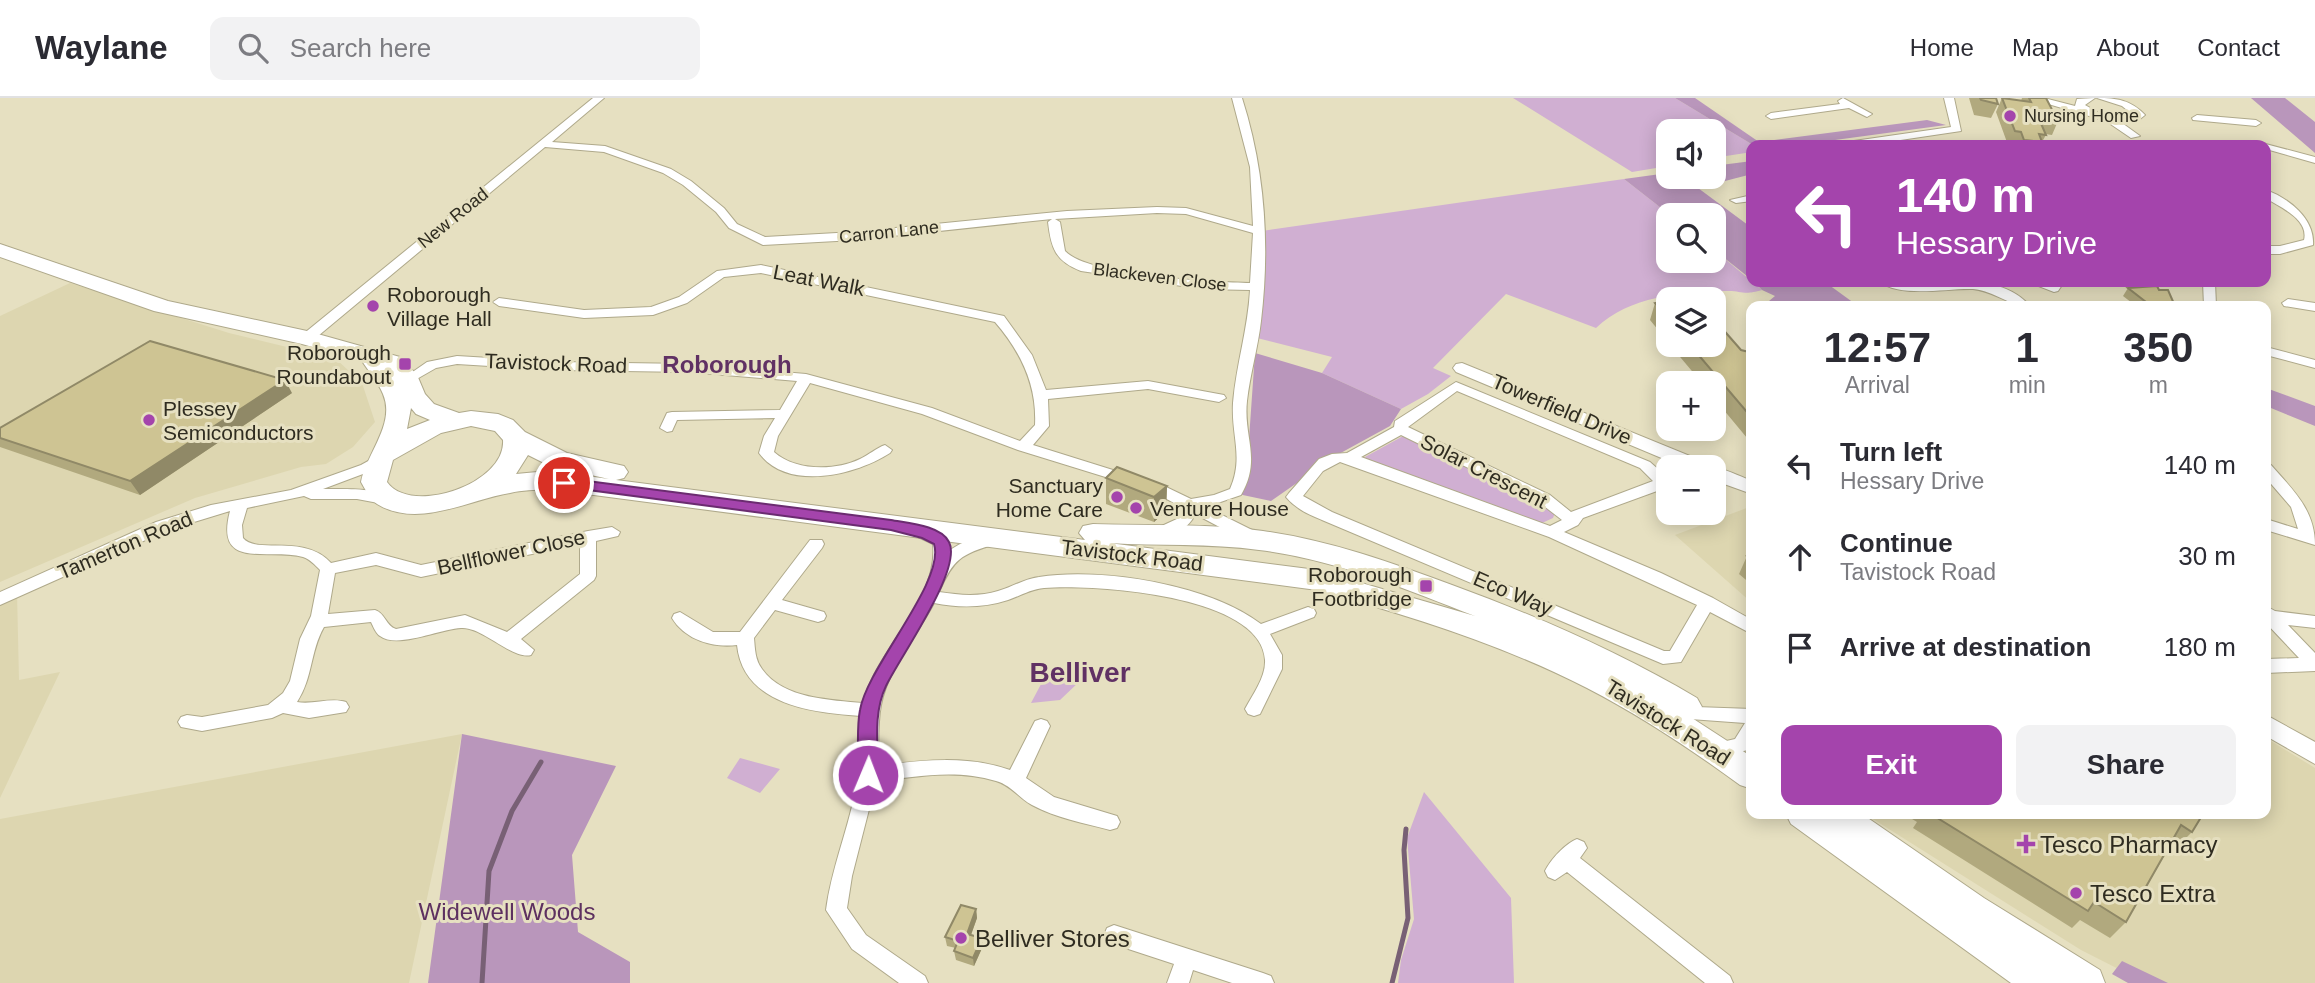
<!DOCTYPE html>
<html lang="en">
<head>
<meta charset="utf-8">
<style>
	:root { --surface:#fff; --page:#f2f2f3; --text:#2b2b33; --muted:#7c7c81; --line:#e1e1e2; --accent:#a444ac }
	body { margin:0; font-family:Helvetica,sans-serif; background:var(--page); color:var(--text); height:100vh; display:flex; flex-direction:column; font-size:26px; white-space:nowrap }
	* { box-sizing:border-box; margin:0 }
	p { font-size:23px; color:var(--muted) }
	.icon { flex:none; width:38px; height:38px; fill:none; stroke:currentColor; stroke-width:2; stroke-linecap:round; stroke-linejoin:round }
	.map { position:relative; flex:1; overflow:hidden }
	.sheet { position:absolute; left:1746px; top:203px; width:525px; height:518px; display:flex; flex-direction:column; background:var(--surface); border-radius:14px; box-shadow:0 4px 18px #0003 }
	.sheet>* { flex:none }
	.top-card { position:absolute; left:1746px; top:42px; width:525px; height:147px; border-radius:14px; box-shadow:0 4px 18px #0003; background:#a444ac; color:#fff; overflow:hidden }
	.controls { position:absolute; left:1656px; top:21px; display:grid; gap:14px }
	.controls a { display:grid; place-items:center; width:70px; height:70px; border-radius:14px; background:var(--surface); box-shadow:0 4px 18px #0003; font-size:35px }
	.pin { position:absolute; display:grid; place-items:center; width:60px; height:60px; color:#fff; margin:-30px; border:4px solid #fff; border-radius:50%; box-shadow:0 2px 7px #0007 }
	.me { position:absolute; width:77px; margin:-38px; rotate:1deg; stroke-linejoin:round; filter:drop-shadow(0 0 5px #0008) }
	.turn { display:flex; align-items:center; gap:24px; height:147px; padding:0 35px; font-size:32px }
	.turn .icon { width:91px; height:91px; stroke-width:2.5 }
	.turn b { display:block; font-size:49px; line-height:60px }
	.eta { display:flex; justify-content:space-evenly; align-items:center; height:119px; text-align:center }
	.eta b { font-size:42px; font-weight:700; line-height:49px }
	.primary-button { display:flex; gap:14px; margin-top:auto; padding:14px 35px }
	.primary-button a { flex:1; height:80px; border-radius:14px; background:var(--accent); color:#fff; font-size:28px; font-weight:700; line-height:80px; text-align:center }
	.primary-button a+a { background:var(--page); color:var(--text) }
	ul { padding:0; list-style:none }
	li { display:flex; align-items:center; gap:21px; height:91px; padding:0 35px }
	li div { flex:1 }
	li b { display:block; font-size:26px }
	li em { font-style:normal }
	header { display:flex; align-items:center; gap:42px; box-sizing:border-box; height:98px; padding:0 35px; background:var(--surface); border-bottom:2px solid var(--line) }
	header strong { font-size:33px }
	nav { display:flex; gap:38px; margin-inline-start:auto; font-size:24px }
	.search { width:490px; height:63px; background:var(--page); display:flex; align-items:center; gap:18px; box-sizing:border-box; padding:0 24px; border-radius:14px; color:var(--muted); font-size:26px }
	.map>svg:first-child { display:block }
	.built { fill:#ddd6b0 }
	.green { fill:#d0afd2 }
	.forest { fill:#b996bb }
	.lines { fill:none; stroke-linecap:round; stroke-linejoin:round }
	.stream { stroke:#786075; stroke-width:5 }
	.street-casing { stroke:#afa98b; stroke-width:2 }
	.secondary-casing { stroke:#afa98b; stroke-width:2 }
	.highway-casing { stroke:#afa98b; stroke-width:2 }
	.street { fill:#fff; fill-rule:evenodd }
	.secondary { fill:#fff; fill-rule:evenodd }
	.highway { fill:#fff; fill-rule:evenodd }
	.wall { fill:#b1a97e }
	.shaded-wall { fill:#908967 }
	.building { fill:#cec493; stroke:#908967; stroke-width:2 }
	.route { fill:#a444ac; stroke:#6b2c70; stroke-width:2 }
	.poi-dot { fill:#a444ac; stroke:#e6e0c1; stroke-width:2.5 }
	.labels { text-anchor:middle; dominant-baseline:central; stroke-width:6; stroke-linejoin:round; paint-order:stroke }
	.far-poi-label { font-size:18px; fill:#2f2c20; stroke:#e6e0c1; text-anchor:start }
	.far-street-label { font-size:18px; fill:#2f2c20; stroke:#e6e0c1 }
	.street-label { font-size:21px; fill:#2f2c20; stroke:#e6e0c1 }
	.poi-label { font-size:21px; fill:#2f2c20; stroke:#e6e0c1; text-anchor:start }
	.quarter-label { font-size:24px; font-weight:bold; fill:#603164; stroke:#e6e0c1 }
	.near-poi-label { font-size:24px; fill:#2f2c20; stroke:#e6e0c1; text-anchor:start }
	.near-park-label { font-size:24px; fill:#5d3060; stroke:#e6e0c1 }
	.district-label { font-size:28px; font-weight:bold; fill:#603164; stroke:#e6e0c1 }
</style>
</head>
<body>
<header>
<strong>Waylane</strong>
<div class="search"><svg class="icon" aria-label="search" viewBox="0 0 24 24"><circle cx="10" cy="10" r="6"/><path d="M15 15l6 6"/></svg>Search here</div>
<nav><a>Home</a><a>Map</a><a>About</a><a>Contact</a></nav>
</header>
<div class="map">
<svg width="2315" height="885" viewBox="0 0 2315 885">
	<rect width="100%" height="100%" fill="#e6e0c1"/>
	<path class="built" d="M70,185L229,235L336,261L362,285L375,324L353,349L326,366L301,369L195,400L0,484V218Z
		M1752,408V505L1675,437Z
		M17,494L19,582L60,574L0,700V501Z
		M462,636L409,885H0V721Z
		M2266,640L2315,670V885H2146L2081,852L1865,716H2266Z"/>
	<path class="green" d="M1513,0H1675L1753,47L1752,54L1713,60V33H1668V68L1632,74Z
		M1624,81L1670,117H1668V163H1713V151L1762,192C1742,198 1742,192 1725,193C1680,194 1630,198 1596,230L1506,196L1433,270L1451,278L1428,296L1401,311L1322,275L1332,259L1257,240L1262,133Z
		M1405,337L1550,409L1555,415L1553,420L1542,425L1366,361L1365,359Z
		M1048,573L1080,583L1060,602L1031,605Z
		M740,660L780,671L760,695L727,680Z
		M1424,694L1511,800L1514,885H1398L1401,862L1414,821L1407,740Z"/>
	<path class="forest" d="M1675,0H1695L1759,44L1927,22L1946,27L1798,47H1753Z
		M2251,0H2285L2315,24V55Z
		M1752,63V76L1698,90L1752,130V182L1713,151V117H1670L1624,81L1668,75V79H1713V68Z
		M1754,184H1825L1858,208H1763L1775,198L1762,192Z
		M1255,255L1322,275L1401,311L1390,328L1337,357L1271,403L1238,396L1246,384Z
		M2266,290L2315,308V328L2266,308Z
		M462,636L616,668L572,757L578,834L630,864V885H428Z
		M2122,863L2168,885H2128L2112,876Z"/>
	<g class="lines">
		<path class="stream" d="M482,885L489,773L512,713L541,664
			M1392,885L1408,820L1404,752L1406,731"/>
		<defs>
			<path id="street" d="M593,0H604L552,44L605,48L671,71L691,83L724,110L737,126L765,139L855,134L1067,113L1157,109L1186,110L1253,128L1250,69L1232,0H1242C1265,72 1270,148 1261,223C1258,250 1250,276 1247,303C1243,339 1262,361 1241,397L1206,409L1256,434L1258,438L1256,442H1244L1195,416C1190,430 1168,443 1153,440L1151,436L1153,432L1179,420L1183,410L1154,394L1018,352L922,316L810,285L778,338L774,354C795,373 835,373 860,361C869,357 876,350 885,347L892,352L890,355C856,377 788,394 759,355L764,338L775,320L677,322L672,333L667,334L660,330L667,315L672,314L780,312L797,283L689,274L557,272L457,266L436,270L408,286L401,282L427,264L457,258L557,264L689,266L806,276L932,310L1020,343L1035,327C1037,287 1021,254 995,224L761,175L724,179L687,205L653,217L584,220L499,208L493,204L499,200L584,212L651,209L679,199L717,173L761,167L1004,218L1032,257L1046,292L1148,283L1224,297L1226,300L1219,304L1148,291L1048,301L1049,328L1033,347L1164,388L1191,401L1214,397L1230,391C1244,359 1231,338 1233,305C1236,267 1248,231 1250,192L1202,191L1081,173C1055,163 1051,150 1048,124L1052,121L855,142L763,147L729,130L716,114L683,87L663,75L604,54L545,49L312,243H302V237ZM1157,115L1186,116L1253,135L1250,185C1213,184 1088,178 1065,153L1060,124L1055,121Z
				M1843,0L1872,16L1867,19L1849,10L1771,21L1766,18L1771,15L1840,6L1838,3Z
				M1944,0H1954L1961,33L1867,47H1842L1847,44L1951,29Z
				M2028,0H2044L2075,8L2077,1L2095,0L2085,7L2101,16L2129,20L2133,17L2122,8L2097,0C2117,0 2131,2 2145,17L2135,25H2122L2140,38L2131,40L2106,23Z
				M2197,17L2256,22L2261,25L2256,28L2193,22L2192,20Z
				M2258,44L2315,59V65L2266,51V47H2258Z
				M2266,92C2288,100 2315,120 2313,147L2280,156H2266V148H2280L2304,142C2309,121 2281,110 2266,100Z
				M1752,97V103L1736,105L1730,102Z
				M1880,184C1895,183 1910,185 1925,185C1961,184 2003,178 2030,208C2010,209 1995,193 1973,191C1948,190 1900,200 1880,184Z
				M2028,184H2064L2058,193L2054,194Z
				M2203,184H2215L2216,208H2204Z
				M2288,201L2315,205V213L2284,208L2282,205Z
				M2266,249L2315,262V270L2266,257Z
				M1456,284L1650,364L1668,380V389L1583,420L1578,427L1564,434L1661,475L1713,500L1752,522V536L1710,514L1681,564L1663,566L1322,422C1308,416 1296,411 1286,399L1289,395L1319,361L1332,356L1347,355L1394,329L1395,323ZM1457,293L1640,370L1653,383L1571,414L1550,397L1408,329ZM1401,337L1540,405L1562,422L1550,428L1361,359ZM1340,364L1549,439L1697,507L1670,553H1664L1332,414L1303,398L1323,373Z
				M381,356L388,361L371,373L323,391C341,391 384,389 397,402L394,406L389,407L357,401H311L304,398L247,410L242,427L243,440C257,457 304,435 331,465L376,455L421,467L588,433L612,429L620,434L618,438L596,443V478L594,482L521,541L534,552L531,557C512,562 482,528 461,530C440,531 397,551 380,538C376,536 373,528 371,524L324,529C310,553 313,580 297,604C313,607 331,599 346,604L349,609L346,614L309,620L283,615L272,620L202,633L181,629L178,624L181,619L187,617L202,619L268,607L283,595L290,583L300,541L311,518L320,472C315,467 310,461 303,459C269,449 214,474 230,413L168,432L0,507V494L156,424L211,407L291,392L361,367ZM580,446V476L507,534L465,517L396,531C386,528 385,515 375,512L328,516L335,475L376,467L421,479Z
				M2266,365L2271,367C2293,392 2315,412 2315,447L2266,432V421L2298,431L2291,409L2266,380Z
				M922,429L947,439L950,452C962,444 975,439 990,437L998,442L996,446C961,456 953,461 939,494C959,497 979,499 998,493C1012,489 1024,481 1039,479C1103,469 1210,487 1261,526L1308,509L1314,511L1316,515L1314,519L1270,536L1282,557V571L1260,616L1254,618L1248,616L1245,611C1253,596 1266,579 1265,562C1262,496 1090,486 1044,490C1031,491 1020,498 1008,502C983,510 959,510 934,505C917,538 888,570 881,607C877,627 879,648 878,668C923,662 967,657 1010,672L1035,623L1041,621L1047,623L1050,628L1026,680L1054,699L1117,718L1120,724L1117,730L1110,732C1084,725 1056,720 1032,707C1019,700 1011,687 996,683C958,671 915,678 876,684L852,778L847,810L866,837L925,878L928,885H899L852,851L826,812C831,772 847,735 855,695C861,669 859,644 861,618C813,615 743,607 737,547C713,550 685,542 672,520L674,516L680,514L713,534H740L810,442H822L824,446L822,450L782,502L824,514L826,518L824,522L818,524L775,512L754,540C755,551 755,562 762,571C783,601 831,602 863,605C876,551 939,503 933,446L916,438L914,434Z
				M2266,508L2275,513L2315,518V530L2288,527L2315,555V573L2266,575V561L2299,560L2266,525Z
				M1696,609L1752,611V645L1748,652L1716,659L1709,657L1707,652L1709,647L1735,641L1745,625L1690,621L1687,616L1690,611Z
				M1577,741L1584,744L1587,750L1580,760L1730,878L1733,885H1705L1567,774L1555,782L1548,779L1545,773C1551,761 1565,746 1577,741Z
				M1114,827L1263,875L1271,878L1274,885H1232L1193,872L1189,885H1167L1174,866L1107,844L1104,837L1107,830Z"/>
			<path id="secondary" d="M1462,265L1707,365L1710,369H1683L1456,274L1453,270L1456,266Z
				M1711,369C1724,370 1739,378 1752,383V396L1713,382V369Z
				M2266,617L2315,644V666L2266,638Z"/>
			<path id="highway" d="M0,146L168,203L307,233L400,259L417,277L425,296L434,306L459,315L471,313L498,316L513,322L525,334L567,355L624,368L628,374L624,380L616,382L1085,442L1079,435L1083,428L1093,426C1149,428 1207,425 1263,433C1328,442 1390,464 1452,487C1537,518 1619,554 1697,600L1702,609L1697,618L1692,620L1752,659V691L1740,687C1691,651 1641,618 1587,590C1501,546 1410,518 1317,492L548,391C535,392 522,392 510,395C468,402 418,431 377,406C370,401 365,391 361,384C366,356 396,326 383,296C378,284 369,274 362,263L302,246L154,213L0,159ZM411,310L416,316L430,322L407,331ZM471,328L495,333L503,342C506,386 411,418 387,384L393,362L441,335ZM528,357L550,368L609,381L548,373L516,376ZM1109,445C1159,448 1210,445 1259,452C1334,461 1405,491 1475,518L1317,472Z
				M1786,716H1862L1984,800L2100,872L2105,885H2011L1791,726Z"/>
		</defs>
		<use href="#street" class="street-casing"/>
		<use href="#secondary" class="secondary-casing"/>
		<use href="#highway" class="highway-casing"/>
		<use href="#street" class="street"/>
		<use href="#secondary" class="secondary"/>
		<use href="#highway" class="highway"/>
	</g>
	<path class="wall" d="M1969,0H1996L1998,6L1991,20L1974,17Z
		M2002,0L2021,3L2022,0H2046L2058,23L2052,37L2045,36L2046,37L2040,47H2008L1996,14Z
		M2128,190L2159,192L2175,208H2136L2123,198Z
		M1668,202V244L1650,222L1655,205Z
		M1670,247H1713L1741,252L1749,254H1752V346L1713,299V285H1702Z
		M292,295L140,397L0,349V330Z
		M1106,380L1167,388L1166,413L1154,424L1106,406Z
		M1752,456V487L1739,476L1747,458Z
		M1904,716H2203L2192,734L2175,751L2170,748L2126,824L2110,840L2080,822L2072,830L1913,730L1917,724Z
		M976,811L977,820L971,837L983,848L974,868L956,862L954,853L956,850L947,848L945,839Z"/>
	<path class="shaded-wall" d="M285,282L292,295L140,397L130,383Z
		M1167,388L1166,413L1154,424V399Z
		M976,811L977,820L968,845L967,836Z
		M982,840L983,848L974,868L973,860Z"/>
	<path class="building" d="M1980,0H1996L1998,6L1981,2Z
		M2002,0L2031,4L2029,0H2046L2058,23L2039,21L2046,37L2039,36L2042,44L2024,42L2021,34L2015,33Z
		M2157,188L2159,192H2168L2175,208L2162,206L2160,204H2146L2128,190Z
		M1668,202V220L1655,205Z
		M1713,220L1741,252L1749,254H1752V320L1690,247H1713Z
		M150,243L285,282L130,383L0,340V330Z
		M1117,369L1167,388L1154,399L1106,380Z
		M1752,456V462L1747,458Z
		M1931,716H2203L2192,734L2181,727L2126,824L2094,804L2088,813Z
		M961,807L976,811L967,836L982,840L973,860L954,853L958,843L945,839Z"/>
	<path class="route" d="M564,380L891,422C906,425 941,427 949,444C963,471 900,559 886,588C873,615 878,647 878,677L875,683L868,685L861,683L858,677C859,656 856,632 860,612C867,569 946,483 934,446L922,440L891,432L558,388L556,385L558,381Z"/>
	<g class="poi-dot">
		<circle cx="2010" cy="18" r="7"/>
		<circle cx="373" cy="208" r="7"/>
		<rect x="398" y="259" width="14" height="14" rx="3.5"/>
		<circle cx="149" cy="322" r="7"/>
		<circle cx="1117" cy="399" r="7"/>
		<circle cx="1136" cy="410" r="7"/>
		<rect x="1419" y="481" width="14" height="14" rx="3.5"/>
		<path d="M2022.5 735.5h7v7h7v7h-7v7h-7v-7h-7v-7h7z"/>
		<circle cx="2076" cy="795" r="7"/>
		<circle cx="961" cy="840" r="7"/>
	</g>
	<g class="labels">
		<g class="far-poi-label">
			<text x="2024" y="18">Nursing Home</text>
		</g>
		<g class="far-street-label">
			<text transform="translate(453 120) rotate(-39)">New Road</text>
			<text transform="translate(889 134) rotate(-6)">Carron Lane</text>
			<text transform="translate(1160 179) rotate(7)">Blackeven Close</text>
		</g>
		<g class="street-label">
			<text transform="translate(819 182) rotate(11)">Leat Walk</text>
			<text transform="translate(556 265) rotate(2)">Tavistock Road</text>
			<text transform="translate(1562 311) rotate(23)">Towerfield Drive</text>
			<text transform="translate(1484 373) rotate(27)">Solar Crescent</text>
			<text transform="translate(125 447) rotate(-23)">Tamerton Road</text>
			<text transform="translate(511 454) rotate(-12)">Bellflower Close</text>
			<text transform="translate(1132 457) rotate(7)">Tavistock Road</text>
			<text transform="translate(1513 495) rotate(23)">Eco Way</text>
			<text transform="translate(1668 624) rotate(32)">Tavistock Road</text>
		</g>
		<g class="poi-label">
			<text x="387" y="196">Roborough<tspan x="387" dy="24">Village Hall</tspan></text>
			<text x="391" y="254" text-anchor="end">Roborough<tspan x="391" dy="24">Roundabout</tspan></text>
			<text x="163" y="310">Plessey<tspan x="163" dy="24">Semiconductors</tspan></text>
			<text x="1103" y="387" text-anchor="end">Sanctuary<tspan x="1103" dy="24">Home Care</tspan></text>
			<text x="1150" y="410">Venture House</text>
			<text x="1412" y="476" text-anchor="end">Roborough<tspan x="1412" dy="24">Footbridge</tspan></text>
		</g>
		<g class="quarter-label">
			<text x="727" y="266">Roborough</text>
		</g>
		<g class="near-poi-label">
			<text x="2040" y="746">Tesco Pharmacy</text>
			<text x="2090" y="795">Tesco Extra</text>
			<text x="975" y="840">Belliver Stores</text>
		</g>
		<g class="near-park-label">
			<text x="507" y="813">Widewell Woods</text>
		</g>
		<g class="district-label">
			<text x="1080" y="574">Belliver</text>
		</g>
	</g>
</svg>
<div class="controls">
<a><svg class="icon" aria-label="sound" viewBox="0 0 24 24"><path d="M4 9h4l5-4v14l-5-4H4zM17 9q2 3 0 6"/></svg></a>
<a><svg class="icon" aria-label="search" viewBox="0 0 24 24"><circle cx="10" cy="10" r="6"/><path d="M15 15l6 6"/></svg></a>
<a><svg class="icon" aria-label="layers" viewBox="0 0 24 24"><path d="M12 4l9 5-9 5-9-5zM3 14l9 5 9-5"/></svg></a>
<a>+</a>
<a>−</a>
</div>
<div class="pin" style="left:564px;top:385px;background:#d93025"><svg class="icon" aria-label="arrive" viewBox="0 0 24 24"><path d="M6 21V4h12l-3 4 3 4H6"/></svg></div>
<svg class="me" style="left:868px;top:677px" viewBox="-20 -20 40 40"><circle r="17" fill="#a444ac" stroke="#fff" stroke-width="3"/><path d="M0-11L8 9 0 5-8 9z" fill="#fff"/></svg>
<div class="top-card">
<div class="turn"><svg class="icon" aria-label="left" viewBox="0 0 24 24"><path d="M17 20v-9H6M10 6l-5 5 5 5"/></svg><div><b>140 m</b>Hessary Drive</div></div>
</div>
<section class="sheet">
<div class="eta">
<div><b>12:57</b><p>Arrival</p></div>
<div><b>1</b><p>min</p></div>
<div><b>350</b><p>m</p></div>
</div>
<ul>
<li><svg class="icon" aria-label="left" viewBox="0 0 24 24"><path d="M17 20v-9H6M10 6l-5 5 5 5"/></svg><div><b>Turn left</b><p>Hessary Drive</p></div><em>140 m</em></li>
<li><svg class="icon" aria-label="ahead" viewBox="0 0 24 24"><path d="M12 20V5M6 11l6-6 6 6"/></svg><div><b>Continue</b><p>Tavistock Road</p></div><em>30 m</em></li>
<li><svg class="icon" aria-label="arrive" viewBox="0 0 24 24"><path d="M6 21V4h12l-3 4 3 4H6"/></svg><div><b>Arrive at destination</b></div><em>180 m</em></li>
</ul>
<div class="primary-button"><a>Exit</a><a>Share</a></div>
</section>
</div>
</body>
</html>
